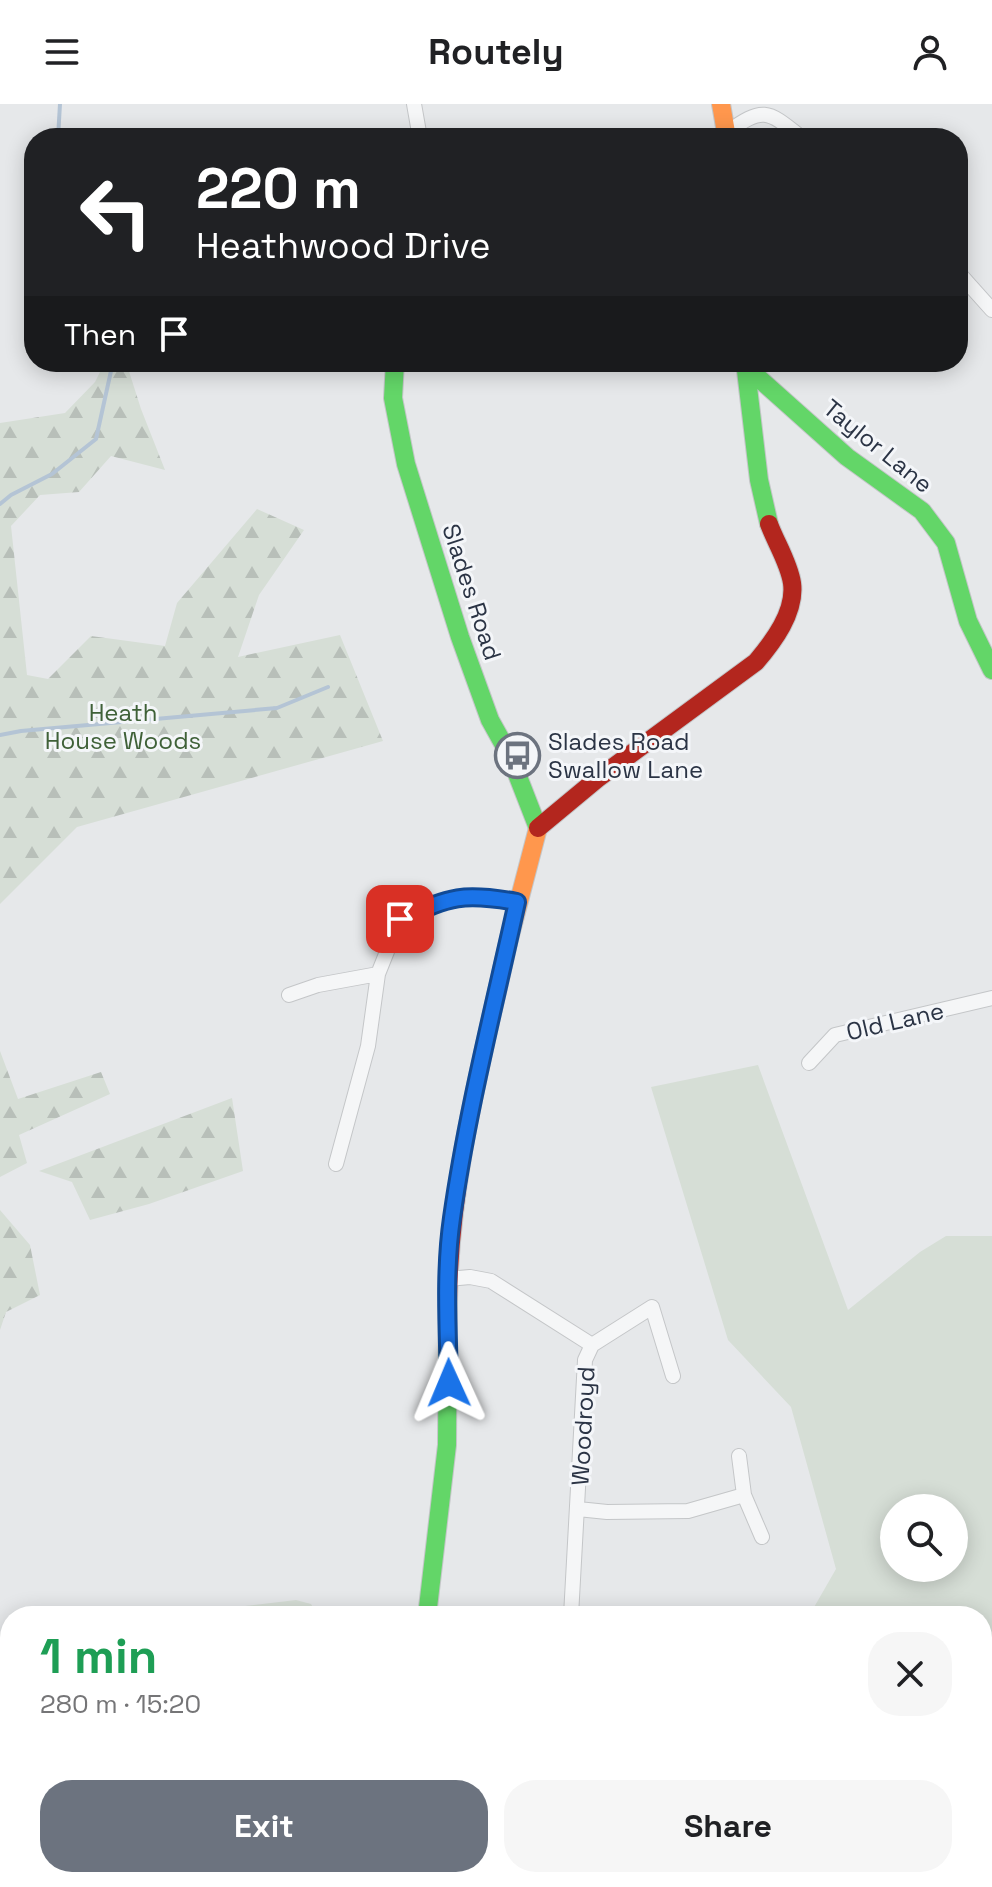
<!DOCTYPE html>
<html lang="en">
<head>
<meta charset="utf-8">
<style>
	:root { --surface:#fff; --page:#f6f6f6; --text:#202124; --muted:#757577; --accent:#6c737f }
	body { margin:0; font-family:"Space Grotesk",sans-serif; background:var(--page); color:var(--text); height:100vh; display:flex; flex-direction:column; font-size:30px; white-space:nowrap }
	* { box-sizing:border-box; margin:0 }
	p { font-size:26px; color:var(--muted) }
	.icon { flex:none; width:44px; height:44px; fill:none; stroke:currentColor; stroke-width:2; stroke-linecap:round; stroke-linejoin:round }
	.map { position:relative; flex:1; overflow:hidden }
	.side { position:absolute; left:0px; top:1502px; width:992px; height:282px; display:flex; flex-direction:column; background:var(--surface); border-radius:32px 32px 0 0; box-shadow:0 4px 20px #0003 }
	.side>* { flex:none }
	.guide { position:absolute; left:24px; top:24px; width:944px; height:244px; border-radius:32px; box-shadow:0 4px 20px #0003; background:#202124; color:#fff; overflow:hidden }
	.buttons { position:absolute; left:880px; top:1390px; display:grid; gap:16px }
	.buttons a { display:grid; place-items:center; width:88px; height:88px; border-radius:50%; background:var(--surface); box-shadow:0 4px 20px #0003; font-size:40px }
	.pin { position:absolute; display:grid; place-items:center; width:68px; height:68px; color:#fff; margin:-34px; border-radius:16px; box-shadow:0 4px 12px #0006 }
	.me { position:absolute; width:88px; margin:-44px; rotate:359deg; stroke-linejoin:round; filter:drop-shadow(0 0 6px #0008) }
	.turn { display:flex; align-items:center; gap:28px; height:168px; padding:0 40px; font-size:36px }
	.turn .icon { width:104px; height:104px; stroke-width:2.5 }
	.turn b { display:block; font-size:56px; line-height:68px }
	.then { display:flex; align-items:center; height:76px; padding:0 40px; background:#0003; gap:16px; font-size:30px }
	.round { display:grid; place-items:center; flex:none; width:84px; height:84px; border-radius:32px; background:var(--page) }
	.summary { display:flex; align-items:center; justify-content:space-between; height:136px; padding:0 40px }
	h1 { font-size:48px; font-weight:600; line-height:60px; color:#1e9e55 }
	.button { display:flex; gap:16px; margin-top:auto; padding:16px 40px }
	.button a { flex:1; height:92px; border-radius:32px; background:var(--accent); color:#fff; font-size:32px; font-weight:600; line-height:92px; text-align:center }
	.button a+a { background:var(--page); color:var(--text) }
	header { display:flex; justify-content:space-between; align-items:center; height:104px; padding:0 40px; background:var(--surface); font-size:36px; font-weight:600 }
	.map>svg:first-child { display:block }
	.grass { fill:#d6ded6; fill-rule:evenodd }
	.forest { fill:url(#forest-firs) }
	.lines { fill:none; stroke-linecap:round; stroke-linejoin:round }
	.stream { stroke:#b4c4d5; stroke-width:4 }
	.street-casing { stroke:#c4c6c8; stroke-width:16 }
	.fast-casing { stroke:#c4c6c8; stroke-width:20 }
	.slow-casing { stroke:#c4c6c8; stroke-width:20 }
	.jam-casing { stroke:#c4c6c8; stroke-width:20 }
	.street { stroke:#f5f6f7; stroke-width:14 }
	.fast { stroke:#63d668; stroke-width:18 }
	.slow { stroke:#ff974d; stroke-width:18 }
	.jam { stroke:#b3261e; stroke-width:18 }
	.route-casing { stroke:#114b97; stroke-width:20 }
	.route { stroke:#1a73e8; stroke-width:14 }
	.labels { text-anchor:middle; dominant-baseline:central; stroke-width:6; stroke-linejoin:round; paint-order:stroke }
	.street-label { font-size:24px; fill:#2b3445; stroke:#f4f6f9 }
	.park-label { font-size:24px; fill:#3f6138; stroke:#f4f6f9 }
	.poi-label { font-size:24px; fill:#2b3445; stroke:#f4f6f9; text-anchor:start }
</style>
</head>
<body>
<header><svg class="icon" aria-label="menu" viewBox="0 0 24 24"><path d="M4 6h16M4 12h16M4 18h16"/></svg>Routely<svg class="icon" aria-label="person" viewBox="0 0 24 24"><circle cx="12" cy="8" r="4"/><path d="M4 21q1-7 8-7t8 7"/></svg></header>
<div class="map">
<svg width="992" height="1783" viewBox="0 0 992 1783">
	<defs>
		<pattern id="forest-firs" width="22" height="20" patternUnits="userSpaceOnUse" patternTransform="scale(2)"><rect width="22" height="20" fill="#d6ded6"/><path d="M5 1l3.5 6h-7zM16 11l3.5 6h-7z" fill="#b8bfb9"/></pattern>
	</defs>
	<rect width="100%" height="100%" fill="#e6e8ea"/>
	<path class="grass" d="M758,961L848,1206L920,1148L946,1132H992V1783H751L745,1774H982V1512H809L836,1465L791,1303L728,1236L651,983ZM894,1404H954V1464H894Z
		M296,1496L311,1500L318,1512H159Z
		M0,1533L10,1534V1617L0,1616Z"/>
	<path class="forest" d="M105,258H121L127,261L141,305L165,366L111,352L79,388L40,391L11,422L27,571L48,575L91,532L165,542L177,499L257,405L304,426L259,491L238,553L340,531L383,637L77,723L0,800V319L65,309L95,278Z
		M0,947L18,995L101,968L110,990L19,1031L27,1059L0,1073Z
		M232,994L243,1067L149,1100L90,1116L72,1078L39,1067Z
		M0,1106L30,1141L40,1191L6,1208L0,1226Z"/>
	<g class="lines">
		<path class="stream" d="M58,34L60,0
			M0,400L11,391L52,370L96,335L113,258
			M0,631L21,627L277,604L328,583"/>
		<defs>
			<path id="street" d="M414,0L420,34
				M726,29C764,2 767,6 802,34
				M958,168L992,206
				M289,891L318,881L378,870
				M809,959L835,931L992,894
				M336,1060L368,942L378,870L400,815C450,793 462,788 517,798
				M448,1175L470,1173L491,1177L592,1241L652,1203L673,1272
				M739,1352L744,1391
				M578,1405L607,1408L688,1407L744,1391L762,1433
				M571,1512L585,1256L592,1241
				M283,1774V1783
				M530,1783L544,1774"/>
			<path id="fast" d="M395,258L393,294L406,360L460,533L490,616L510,652L538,724
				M745,258L759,376L769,420
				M745,262L847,353L922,407L946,439L968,517L992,566
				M427,1512L447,1341L448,1198"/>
			<path id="slow" d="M721,0L727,34
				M508,839L538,724"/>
			<path id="jam" d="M538,724L597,675L756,558C773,538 796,508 792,479C789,459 776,439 769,420
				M448,1198C449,1076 482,957 508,839
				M377,1783L379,1774"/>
		</defs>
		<use href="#street" class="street-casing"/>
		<use href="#fast" class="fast-casing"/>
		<use href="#slow" class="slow-casing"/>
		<use href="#jam" class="jam-casing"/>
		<use href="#street" class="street"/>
		<use href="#fast" class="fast"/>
		<use href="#slow" class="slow"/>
		<use href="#jam" class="jam"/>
	</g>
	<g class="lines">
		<defs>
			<path id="route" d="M400,815C451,793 461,788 517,798C494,903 467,1008 452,1114C444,1169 448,1225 449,1279"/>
		</defs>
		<use href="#route" class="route-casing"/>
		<use href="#route" class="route"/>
	</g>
	<defs>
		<symbol id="bus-ring" viewBox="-11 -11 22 22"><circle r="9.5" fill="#f4f6f9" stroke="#6c737f" stroke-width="1.5"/><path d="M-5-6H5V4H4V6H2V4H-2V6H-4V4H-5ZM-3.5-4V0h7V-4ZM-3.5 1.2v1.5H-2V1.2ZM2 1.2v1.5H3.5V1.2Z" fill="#6c737f"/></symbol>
	</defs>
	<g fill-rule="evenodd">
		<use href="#bus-ring" x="492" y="626" width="51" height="51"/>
	</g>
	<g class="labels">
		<g class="street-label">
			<text transform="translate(878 342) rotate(39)">Taylor Lane</text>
			<text transform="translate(472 488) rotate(72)">Slades Road</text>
			<text transform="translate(895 917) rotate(-13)">Old Lane</text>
			<text transform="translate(583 1322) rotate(-87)">Woodroyd</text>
		</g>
		<g class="park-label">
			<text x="123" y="608">Heath<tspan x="123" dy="28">House Woods</tspan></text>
		</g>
		<g class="poi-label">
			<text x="548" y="637">Slades Road<tspan x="548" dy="28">Swallow Lane</tspan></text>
		</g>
	</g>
</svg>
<div class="buttons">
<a><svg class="icon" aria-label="search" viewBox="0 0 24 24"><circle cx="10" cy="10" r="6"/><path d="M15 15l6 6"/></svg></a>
</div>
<div class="pin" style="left:400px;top:815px;background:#d93025"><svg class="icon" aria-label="arrive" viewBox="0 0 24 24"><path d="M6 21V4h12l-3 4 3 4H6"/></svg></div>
<svg class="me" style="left:449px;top:1279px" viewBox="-20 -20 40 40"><path d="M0-17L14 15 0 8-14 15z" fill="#1a73e8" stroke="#fff" stroke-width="4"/></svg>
<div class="guide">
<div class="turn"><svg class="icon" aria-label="left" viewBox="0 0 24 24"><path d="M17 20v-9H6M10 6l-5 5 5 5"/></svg><div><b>220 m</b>Heathwood Drive</div></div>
<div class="then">Then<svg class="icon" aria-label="arrive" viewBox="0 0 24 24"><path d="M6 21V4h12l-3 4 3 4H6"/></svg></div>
</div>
<section class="side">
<div class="summary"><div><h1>1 min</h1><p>280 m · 15:20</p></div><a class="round"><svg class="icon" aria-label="close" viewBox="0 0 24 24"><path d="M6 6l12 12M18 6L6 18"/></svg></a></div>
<div class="button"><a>Exit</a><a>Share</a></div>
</section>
</div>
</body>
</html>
